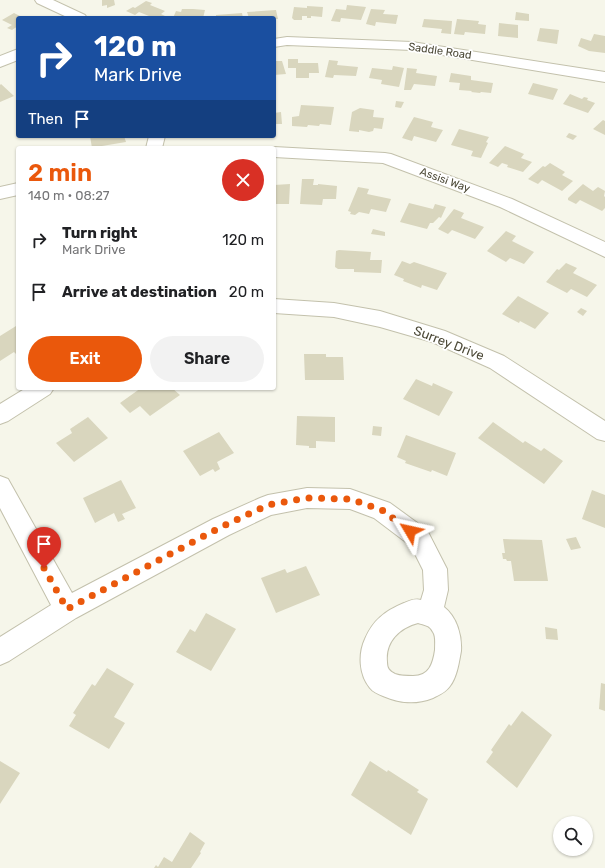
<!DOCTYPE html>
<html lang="en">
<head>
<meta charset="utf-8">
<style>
	:root { --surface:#fff; --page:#f2f2f2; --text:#202124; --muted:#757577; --accent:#ea580c }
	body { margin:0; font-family:Rubik,sans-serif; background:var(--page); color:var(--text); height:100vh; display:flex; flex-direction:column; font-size:15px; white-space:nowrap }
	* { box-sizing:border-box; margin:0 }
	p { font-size:13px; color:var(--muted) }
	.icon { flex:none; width:22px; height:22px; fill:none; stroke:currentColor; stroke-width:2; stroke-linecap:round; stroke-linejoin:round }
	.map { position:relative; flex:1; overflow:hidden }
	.drawer { position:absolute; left:16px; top:146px; width:260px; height:244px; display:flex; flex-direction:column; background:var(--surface); border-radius:4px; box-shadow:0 1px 3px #0004 }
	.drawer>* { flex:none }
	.banner { position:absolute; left:16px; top:16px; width:260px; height:122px; border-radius:4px; box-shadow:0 1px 3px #0004; background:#1a4fa0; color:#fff; overflow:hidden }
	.fabs { position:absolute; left:553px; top:816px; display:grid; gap:8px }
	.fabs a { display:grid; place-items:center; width:40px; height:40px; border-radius:50%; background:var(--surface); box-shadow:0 1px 3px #0004; font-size:20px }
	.pin { position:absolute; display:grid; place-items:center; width:34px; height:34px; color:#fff; margin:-41px -17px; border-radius:50% 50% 50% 0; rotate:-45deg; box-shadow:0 0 4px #0007 }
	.pin .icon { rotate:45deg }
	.me { position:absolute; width:44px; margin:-22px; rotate:306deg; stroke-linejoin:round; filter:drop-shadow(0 0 3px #0008) }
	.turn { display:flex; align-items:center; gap:14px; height:84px; padding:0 12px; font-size:18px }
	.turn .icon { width:52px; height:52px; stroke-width:2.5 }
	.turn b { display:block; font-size:28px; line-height:34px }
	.then { display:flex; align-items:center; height:38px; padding:0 12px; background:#0003; gap:8px; font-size:15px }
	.round { display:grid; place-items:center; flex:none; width:42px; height:42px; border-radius:21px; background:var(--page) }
	.headline { display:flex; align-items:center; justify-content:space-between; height:68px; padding:0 12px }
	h1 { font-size:24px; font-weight:600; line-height:30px; color:var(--accent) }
	.cta { display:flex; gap:8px; margin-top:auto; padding:8px 12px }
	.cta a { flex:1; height:46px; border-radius:24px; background:var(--accent); color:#fff; font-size:16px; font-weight:600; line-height:46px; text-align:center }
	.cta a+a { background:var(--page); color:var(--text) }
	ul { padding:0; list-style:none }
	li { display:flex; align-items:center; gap:12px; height:52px; padding:0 12px }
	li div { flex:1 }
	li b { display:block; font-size:15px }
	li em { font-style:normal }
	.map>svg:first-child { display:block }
	.building { fill:#d9d6be }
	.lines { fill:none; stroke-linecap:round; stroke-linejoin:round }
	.minor-casing { stroke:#c3c1ac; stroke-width:2 }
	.minor { fill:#fff; fill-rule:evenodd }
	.route { stroke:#ea580c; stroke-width:7; stroke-dasharray:0 12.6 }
	.labels { text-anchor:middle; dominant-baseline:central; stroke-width:3.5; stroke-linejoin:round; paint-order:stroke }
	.far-street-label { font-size:11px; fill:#4c4937; stroke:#fff }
	.street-label { font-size:13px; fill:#4c4937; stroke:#fff }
</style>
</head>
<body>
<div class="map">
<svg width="605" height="868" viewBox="0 0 605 868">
	<rect width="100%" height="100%" fill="#f6f6ea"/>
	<path class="building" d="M102,0H114L115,5L107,8V5L102,6Z
		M146,1L152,3L150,5L165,11L161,14L165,16L162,18H154L139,12L135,15L126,11L133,7L135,8Z
		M347,5L366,7L361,20L341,18L340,22L331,21L336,9L346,10Z
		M307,6L323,7L322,17L311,16V18H307V16H302V20H294L292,18L294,7L307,8Z
		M182,9H193L205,10L203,18H173L176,11L181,12Z
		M371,9L385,10L383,14L398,15L396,24L376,22L375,26L366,24Z
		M276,10L278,19H274V18H249L247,12Z
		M516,12L529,14V21L515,20Z
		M14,13L24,18H18V26L12,30L7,28L12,25L2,20Z
		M242,13L243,18H216V15Z
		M424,19L452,21L451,34L441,33L442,29L422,27Z
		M457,19L479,21L478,24L486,25L485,34L465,32L464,35L454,34Z
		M499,23L518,25V38L498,36Z
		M540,28L559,30L557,44L537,41Z
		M594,34L605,36V53L589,51L578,46L581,38L591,41Z
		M288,59H298V63H318L319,73H309V78H296V68H288Z
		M329,60L338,61L337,65L358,67L356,76L334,75L333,78L325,77Z
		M274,61H282L286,74L274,75Z
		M393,66L404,68L399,87L381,84L382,80L369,78L372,68L392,70Z
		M407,68L417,69L416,73L437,76L435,86L414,84L411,90H404Z
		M451,73L471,76V80L493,83L491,93L481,92L480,93L471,92L472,91L459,90L460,83L449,82Z
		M533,83L558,89L553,100L528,94Z
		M1,84L14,96L0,102V85Z
		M570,94L582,99L584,97L588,98L587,100L595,103L588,113L563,104Z
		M396,101L404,102L401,108L395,107Z
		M301,105L334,107L331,125L320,124L319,126L308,125L307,127L292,126V117L299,116Z
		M360,108L374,110L373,117L384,118L382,129L374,128L373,131L369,132L359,130V132L349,131L352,112Z
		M281,112L282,124H274V113Z
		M414,117L433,122L431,127L443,130L436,142L414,136L412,141L402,138Z
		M603,120L605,121V135L593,129Z
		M459,129L489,137L486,142L488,143L481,158L471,156L473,151L451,145Z
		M569,133L577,136L573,140L566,137Z
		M90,136H124L126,142L102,146L103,148H92Z
		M505,146L524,154L521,158L532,162L523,172L507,167L508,165L502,163L498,167L489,163Z
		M550,163L565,172L562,175L573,181L562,191L542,180L538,184L528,179L543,166L545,167Z
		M302,179H314L313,185H318V184L337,186L336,199H323L322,205L300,204Z
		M290,184L289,204H274V185Z
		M583,184L593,191L598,187L605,191L604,196L605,197V208L602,211L580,200L576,204L568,200V198Z
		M358,187L369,189L367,194L391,199L386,212L371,209L369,214L359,212L355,215L350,214L351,212L348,211Z
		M409,203L433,209L435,204L446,207L441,218L439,217L433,223H430L427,229L400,222Z
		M454,209L464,213L461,218L484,227L475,239L452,230L448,234L438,229Z
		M373,229L385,232V236L371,234Z
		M506,231L516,236L512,241L534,252L524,264L510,258L506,262L487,251Z
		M339,250L371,252L370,260H382L381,273L354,272V269H338L335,267L336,251Z
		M402,261L410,264L414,262L447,273L437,290L422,285L421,288L403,281L404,279L394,275Z
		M566,263L577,268L573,273L597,285L587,297L571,289L567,293L546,282L557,269L559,270Z
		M518,296L549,313L535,329L520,321L519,323L502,314Z
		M581,308L587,311L583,316L577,312Z
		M16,326L18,328V353L16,354L14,352L0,361V336Z
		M304,354H326V357H343L344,380H305Z
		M416,379L432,386L433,383L453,392L439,416L403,399Z
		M141,388H172L180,395L150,416L140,406L130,413L120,403Z
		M297,416L335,417V442L316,441V448H309V446L296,445Z
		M88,417L108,438L74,462L56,443L72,433L70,429Z
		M493,422L523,443L525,441L541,451L544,448L563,461L544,484L478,438Z
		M373,426L382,427L381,436L372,435Z
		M219,432L234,453L217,462L220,469L215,472L213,469L200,476L183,451Z
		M406,435L456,453L447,476L432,470L431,472L405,463L406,461L397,457Z
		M121,480L136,508L122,514L125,519L118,522L114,513L95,523L83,498Z
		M592,490L605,495V528L582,519Z
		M576,537L581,548L571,550L566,539Z
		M503,539L542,540L548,581H514L511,561H507L506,559H503L502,553H505Z
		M306,566L320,595L276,613L261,578L285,569L287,573Z
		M206,613L236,629L211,671L176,652L190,629L195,632Z
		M545,627L557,629L558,640L546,639Z
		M107,668L134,684L114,717L125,723L109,749L69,726L76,715L73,713L92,684L95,686Z
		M601,683L605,684V711L599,709Z
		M522,711L552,735L517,788L486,762L493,752L491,750L509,724L511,726Z
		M0,761L20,773L0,804Z
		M370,761L387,772L388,770L419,790L417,792L428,799L411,835L351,795Z
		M190,832L205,843L200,852L201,853L191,868H154L156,865L158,867L164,857L172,862Z"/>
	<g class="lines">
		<defs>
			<path id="minor" d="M35,0H53L85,15L87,18H69L37,3Z
				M287,37L412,42L605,72V82L412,50L287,45L274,47V39Z
				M18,49V60L0,67V56Z
				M149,136H165L162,148H146Z
				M274,147L385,153L391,154L512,199L605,242V257L500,207L383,163L274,157V148H269Z
				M18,183V195L0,199V187Z
				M274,299L334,303L380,311L445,331L504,356L605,421V441L597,439L490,368L432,342L380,327L334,317L274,313Z
				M26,388H54L50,394L8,421L0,424V404Z
				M0,476L8,479L72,593L213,519L260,498L268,495L307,488L350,489L390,503L427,530L447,569L448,590L444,607C457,617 462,636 461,651C459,662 457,677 450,686C446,692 439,695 433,698C415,705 400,703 383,696C378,694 373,692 370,688C359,675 358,654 365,639C373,620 385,611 404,603C409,601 415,598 421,600L424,590L423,570L411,546L374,518L350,509L307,508L271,515L229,535L76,618L9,661L0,665V637L51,605L0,508ZM418,623C424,625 430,625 433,632C436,636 435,644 435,650C433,664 429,676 413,676C407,676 400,676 395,674C389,671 387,668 387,662C385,642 399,628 418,623Z"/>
		</defs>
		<use href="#minor" class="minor-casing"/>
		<use href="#minor" class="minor"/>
	</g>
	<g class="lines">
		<path class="route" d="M44,568L67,609L221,527L268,505L307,498L350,499L382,510L410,531"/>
	</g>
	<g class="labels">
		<g class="far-street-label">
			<text transform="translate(440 51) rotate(8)">Saddle Road</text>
			<text transform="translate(445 180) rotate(20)">Assisi Way</text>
		</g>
		<g class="street-label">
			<text transform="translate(449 343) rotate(21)">Surrey Drive</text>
		</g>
	</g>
</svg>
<div class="fabs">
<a><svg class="icon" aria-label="search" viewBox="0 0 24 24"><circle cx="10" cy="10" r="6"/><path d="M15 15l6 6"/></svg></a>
</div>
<div class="pin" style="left:44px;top:568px;background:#d93025"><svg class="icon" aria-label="arrive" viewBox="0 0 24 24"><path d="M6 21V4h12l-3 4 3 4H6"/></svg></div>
<svg class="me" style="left:410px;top:531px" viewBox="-20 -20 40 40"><path d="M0-17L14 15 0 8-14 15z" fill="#ea580c" stroke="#fff" stroke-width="4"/></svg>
<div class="banner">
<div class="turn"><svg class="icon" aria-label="right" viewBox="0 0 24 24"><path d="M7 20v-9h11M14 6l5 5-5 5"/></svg><div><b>120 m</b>Mark Drive</div></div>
<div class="then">Then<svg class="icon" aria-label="arrive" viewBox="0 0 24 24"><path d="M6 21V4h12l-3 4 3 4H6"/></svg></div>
</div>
<section class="drawer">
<div class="headline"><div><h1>2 min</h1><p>140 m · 08:27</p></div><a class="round" style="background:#d93025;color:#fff"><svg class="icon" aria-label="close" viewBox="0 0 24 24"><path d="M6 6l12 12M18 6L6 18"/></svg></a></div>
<ul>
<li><svg class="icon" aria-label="right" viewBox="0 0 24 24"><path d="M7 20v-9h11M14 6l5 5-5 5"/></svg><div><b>Turn right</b><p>Mark Drive</p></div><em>120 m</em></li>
<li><svg class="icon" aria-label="arrive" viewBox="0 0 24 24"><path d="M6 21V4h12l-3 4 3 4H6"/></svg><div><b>Arrive at destination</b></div><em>20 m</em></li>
</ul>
<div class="cta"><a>Exit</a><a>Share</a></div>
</section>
</div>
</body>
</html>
